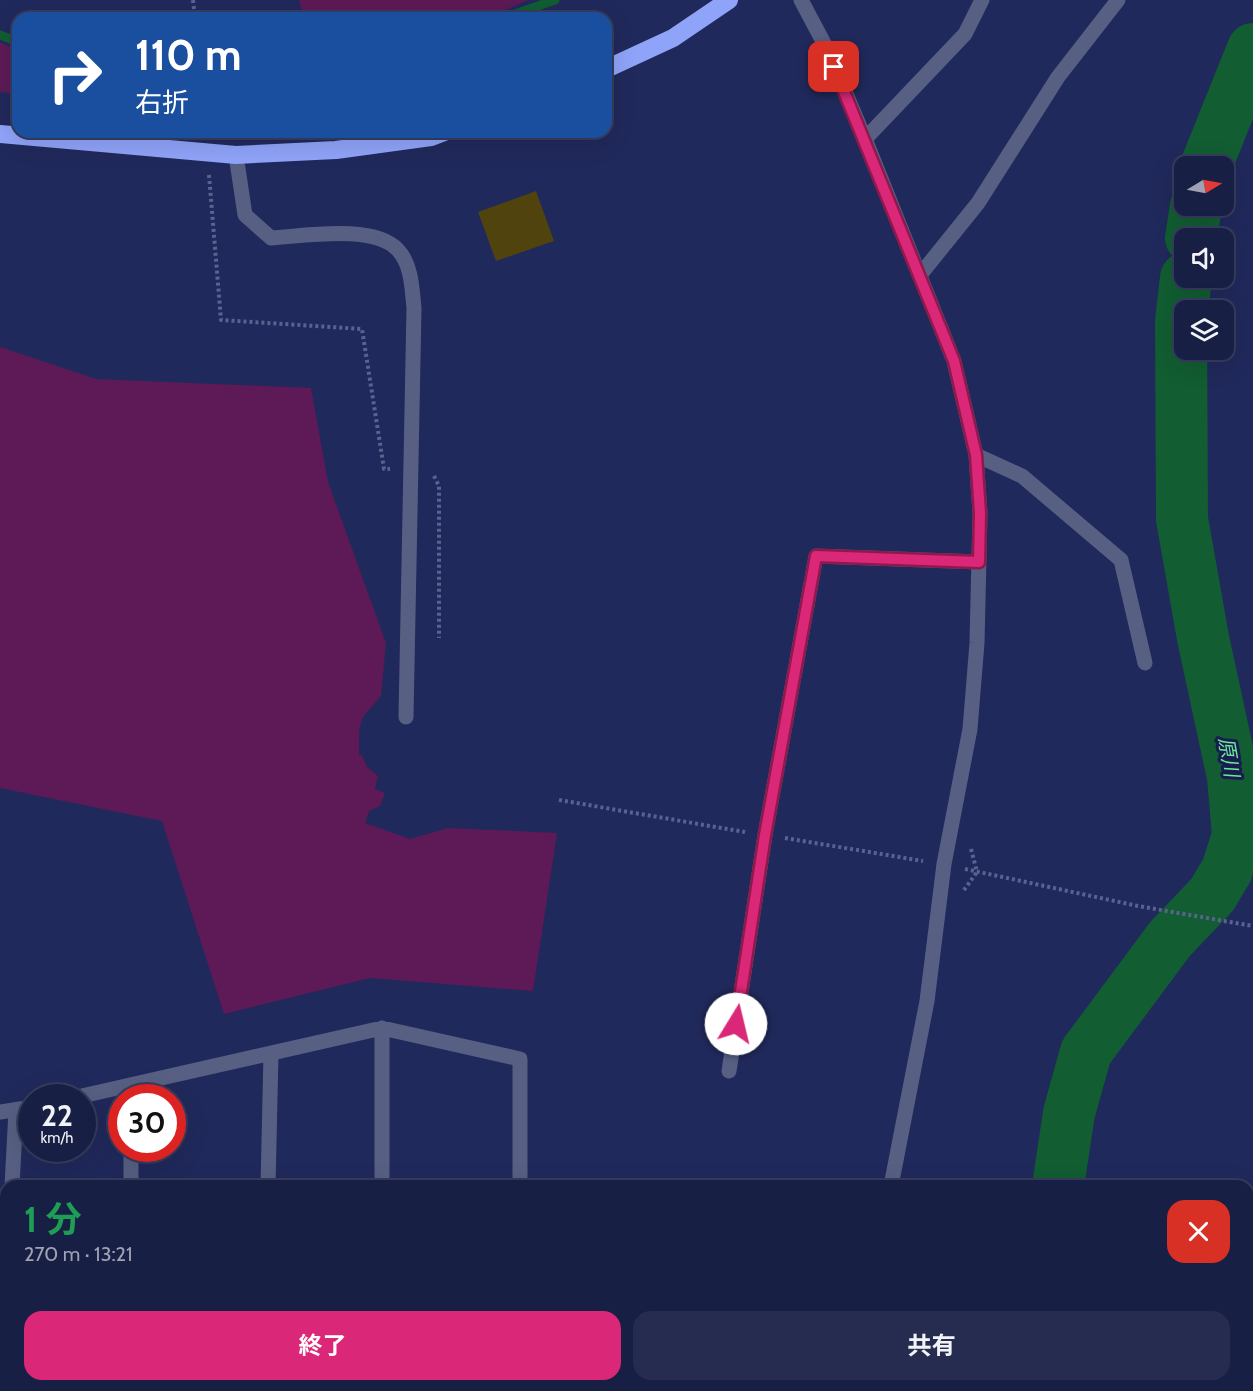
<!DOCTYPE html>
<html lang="ja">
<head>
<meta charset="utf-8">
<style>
	:root { --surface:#181f44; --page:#252c4f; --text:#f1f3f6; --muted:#9fa2b2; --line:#363d5d; --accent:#db2777 }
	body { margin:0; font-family:Cabin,"Noto Sans JP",sans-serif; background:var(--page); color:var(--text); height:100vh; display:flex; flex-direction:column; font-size:22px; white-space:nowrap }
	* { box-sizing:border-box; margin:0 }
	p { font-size:20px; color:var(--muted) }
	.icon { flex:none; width:33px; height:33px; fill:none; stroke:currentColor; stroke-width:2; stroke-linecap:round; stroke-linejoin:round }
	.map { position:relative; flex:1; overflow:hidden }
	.drawer { position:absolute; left:0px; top:1180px; width:1254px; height:212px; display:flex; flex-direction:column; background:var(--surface); border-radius:18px 18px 0 0; box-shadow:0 6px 24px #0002,0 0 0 2px var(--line) }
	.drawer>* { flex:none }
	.hud { position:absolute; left:12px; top:12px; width:600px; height:126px; border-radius:18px; box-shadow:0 6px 24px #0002,0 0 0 2px var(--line); background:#1a4fa0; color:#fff; overflow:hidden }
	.needle { width:39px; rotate:80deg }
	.fabs { position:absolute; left:1174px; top:156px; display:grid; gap:12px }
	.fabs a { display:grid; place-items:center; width:60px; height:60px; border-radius:12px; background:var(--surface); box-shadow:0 6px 24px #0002,0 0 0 2px var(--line); font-size:30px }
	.speed { position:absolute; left:18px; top:1084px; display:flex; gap:12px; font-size:30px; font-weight:700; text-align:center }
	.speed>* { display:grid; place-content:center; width:78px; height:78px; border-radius:50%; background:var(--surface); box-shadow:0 6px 24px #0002,0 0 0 2px var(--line); line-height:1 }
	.speed small { font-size:15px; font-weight:400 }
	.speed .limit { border:9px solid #d22; background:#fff; color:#111 }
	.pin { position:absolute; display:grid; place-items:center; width:51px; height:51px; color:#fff; margin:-26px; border-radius:12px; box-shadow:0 3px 9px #0006 }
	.me { position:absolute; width:66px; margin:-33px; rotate:9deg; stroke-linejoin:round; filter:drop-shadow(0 0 4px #0008) }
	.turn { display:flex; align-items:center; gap:21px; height:126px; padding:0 24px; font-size:27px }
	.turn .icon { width:78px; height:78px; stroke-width:2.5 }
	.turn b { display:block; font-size:42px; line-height:51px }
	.round { display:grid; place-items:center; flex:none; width:63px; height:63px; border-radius:18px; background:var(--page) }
	.headline { display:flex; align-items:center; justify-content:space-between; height:102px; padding:0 24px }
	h1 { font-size:36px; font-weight:700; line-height:45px; color:#1e9e55 }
	.button { display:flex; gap:12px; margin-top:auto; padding:12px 24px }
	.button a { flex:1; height:69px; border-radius:18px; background:var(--accent); color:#fff; font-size:24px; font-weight:700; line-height:69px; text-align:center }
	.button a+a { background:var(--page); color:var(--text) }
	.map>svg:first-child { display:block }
	.green { fill:#5d1a56 }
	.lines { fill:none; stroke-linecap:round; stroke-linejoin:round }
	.stream { stroke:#125d32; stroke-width:9 }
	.river { stroke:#125d32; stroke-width:52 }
	.building { fill:#51430d }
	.path { stroke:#5a638f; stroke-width:4; stroke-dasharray:3 3; stroke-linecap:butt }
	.lane { stroke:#576083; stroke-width:15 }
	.street { stroke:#576083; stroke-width:15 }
	.highway { stroke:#8fa3f8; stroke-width:18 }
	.route-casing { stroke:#8e194d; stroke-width:15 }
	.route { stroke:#db2777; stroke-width:10 }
	.labels { text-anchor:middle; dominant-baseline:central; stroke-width:6; stroke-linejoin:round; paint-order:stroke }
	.water-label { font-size:20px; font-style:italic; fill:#70e798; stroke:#171e4f }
</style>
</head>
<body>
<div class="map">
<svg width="1253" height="1391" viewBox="0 0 1253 1391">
	<rect width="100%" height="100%" fill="#20295b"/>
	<path class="green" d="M299,0H528L487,18H304Z
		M0,42L18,51V94L0,92Z
		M0,347L96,379L311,388L328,482L386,643L381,696L363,717L359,729V755H362L367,767L378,776L375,789L385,793L380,806L369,811L365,823L410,839L448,828L557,833L533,991L370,978L224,1014L162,821L0,788Z"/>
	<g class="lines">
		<path class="stream" d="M504,18L555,0
			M0,35L18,42"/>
		<path class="river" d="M1206,166L1253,49
			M1191,238L1196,206
			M1058,1186L1069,1113L1086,1052L1170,939L1212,895L1227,870L1238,835L1233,777L1203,638L1182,519L1181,321L1186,278
			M963,1391L964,1386"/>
	</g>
	<path class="building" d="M536,191L554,241L496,261L478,212Z"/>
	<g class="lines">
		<path class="path" d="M193,0L195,18
			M209,175L221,320L362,329L384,469H390
			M434,476L439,486V638
			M559,800L745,832
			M785,838L923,861
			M971,849L977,872
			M965,869L1138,906L1253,926
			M964,890L977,872"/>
		<path class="lane" d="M236,155L245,215L271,238C305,236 374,224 398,250C412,265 412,290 414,308L406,717"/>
		<path class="street" d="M801,0L827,49L865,139L954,361L976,455L980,513L977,643L970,729L944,864L927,1001L891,1186
			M865,139L965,34L982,0
			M920,275L978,203L1058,77L1118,0
			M976,455L1022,476L1121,560L1145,663
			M729,1071L765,835L816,556L979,562
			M73,1098L382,1028L520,1059V1186
			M0,1112L32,1107
			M12,1186L16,1111
			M131,1186V1149
			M268,1186L271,1054
			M382,1186V1028
			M268,1386V1391
			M841,1386L842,1391
			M1,1391L6,1297
			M129,1391V1386
			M683,1391L694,1386"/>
		<path class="highway" d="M606,69L673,38L729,0
			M0,134L236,155L336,150L431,137L444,132"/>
	</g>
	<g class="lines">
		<defs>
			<path id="route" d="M736,1024L765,835L816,556L979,562L980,513L976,455L954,361L834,67"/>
		</defs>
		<use href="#route" class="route-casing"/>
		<use href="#route" class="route"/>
	</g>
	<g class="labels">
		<g class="water-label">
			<text transform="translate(1229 757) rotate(80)">原川</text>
		</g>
	</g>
</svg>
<div class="fabs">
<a><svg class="needle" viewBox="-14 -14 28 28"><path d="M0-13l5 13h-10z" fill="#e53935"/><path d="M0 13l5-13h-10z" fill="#9fa2b2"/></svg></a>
<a><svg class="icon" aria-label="sound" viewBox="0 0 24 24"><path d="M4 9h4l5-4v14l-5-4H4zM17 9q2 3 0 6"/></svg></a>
<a><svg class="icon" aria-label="layers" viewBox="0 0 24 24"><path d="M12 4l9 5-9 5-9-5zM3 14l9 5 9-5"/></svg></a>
</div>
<div class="speed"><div>22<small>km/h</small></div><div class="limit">30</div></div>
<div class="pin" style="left:834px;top:67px;background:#d93025"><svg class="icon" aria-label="arrive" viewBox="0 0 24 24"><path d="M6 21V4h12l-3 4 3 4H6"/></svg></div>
<svg class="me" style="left:736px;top:1024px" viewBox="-20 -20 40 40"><circle r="19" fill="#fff"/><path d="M0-13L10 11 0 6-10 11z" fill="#db2777"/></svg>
<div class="hud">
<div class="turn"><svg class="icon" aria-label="right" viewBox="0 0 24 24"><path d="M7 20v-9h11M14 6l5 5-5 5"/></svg><div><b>110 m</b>右折</div></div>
</div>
<section class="drawer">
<div class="headline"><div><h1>1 分</h1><p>270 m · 13:21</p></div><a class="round" style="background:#d93025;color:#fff"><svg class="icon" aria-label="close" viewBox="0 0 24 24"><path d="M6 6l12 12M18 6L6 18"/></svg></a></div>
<div class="button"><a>終了</a><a>共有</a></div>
</section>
</div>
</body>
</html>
